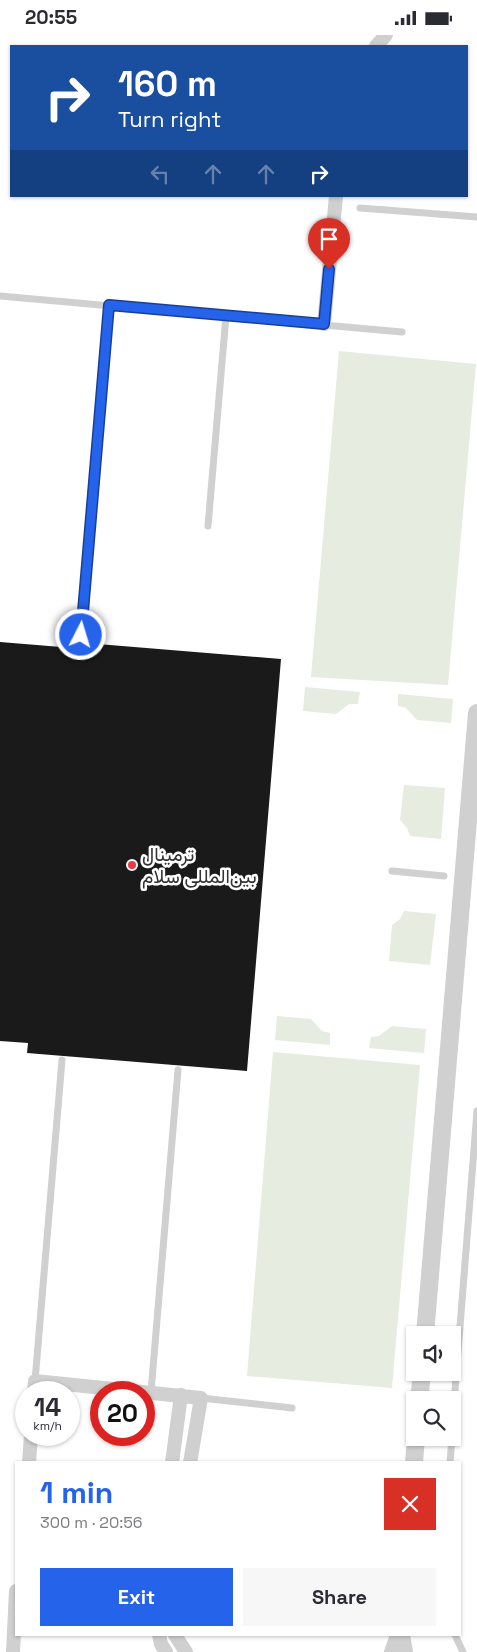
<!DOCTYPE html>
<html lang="en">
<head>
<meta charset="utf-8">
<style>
	:root { --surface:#fff; --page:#f7f7f7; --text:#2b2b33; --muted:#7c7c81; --accent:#2563eb }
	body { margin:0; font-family:"Space Grotesk",Vazirmatn,sans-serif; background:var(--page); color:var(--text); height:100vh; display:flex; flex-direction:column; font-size:19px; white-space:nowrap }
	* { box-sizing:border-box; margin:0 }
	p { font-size:16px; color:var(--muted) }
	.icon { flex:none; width:28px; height:28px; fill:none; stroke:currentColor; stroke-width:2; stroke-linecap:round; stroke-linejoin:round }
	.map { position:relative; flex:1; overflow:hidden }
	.details { position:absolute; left:15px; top:1426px; width:446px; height:175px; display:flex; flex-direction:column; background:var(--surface); border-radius:0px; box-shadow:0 1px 4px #0004 }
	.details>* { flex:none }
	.banner { position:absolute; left:10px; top:10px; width:458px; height:152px; border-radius:0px; box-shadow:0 1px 4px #0004; background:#1a4fa0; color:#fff; overflow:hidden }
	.fabs { position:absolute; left:406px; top:1291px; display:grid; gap:10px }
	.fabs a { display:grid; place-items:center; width:55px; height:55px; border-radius:0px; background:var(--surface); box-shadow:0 1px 4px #0004; font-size:25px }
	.speed { position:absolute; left:15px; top:1346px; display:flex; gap:10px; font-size:25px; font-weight:700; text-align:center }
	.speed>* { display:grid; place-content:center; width:65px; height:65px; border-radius:50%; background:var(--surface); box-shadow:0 1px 4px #0004; line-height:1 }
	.speed small { font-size:12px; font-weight:400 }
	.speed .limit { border:8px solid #d22; background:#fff; color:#111 }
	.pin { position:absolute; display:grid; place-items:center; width:42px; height:42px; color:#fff; margin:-51px -21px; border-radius:50% 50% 50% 0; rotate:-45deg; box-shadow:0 0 5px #0007 }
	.pin .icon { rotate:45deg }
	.me { position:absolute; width:55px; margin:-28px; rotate:5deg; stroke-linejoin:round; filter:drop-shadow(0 0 4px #0008) }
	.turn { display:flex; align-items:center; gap:18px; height:105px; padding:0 25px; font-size:22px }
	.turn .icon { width:65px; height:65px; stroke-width:2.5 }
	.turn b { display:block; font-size:35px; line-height:42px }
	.lanes { display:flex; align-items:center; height:48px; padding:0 25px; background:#0003; justify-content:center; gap:25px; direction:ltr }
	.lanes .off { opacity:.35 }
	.round { display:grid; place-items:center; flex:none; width:52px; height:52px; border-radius:0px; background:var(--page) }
	.headline { display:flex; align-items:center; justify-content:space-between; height:85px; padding:0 25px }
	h1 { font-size:30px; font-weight:600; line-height:38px; color:var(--accent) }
	.cta { display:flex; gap:10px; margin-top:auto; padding:10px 25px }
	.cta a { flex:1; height:58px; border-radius:0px; background:var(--accent); color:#fff; font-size:20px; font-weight:600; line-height:58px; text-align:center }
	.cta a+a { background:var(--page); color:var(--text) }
	.status { display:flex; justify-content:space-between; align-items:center; height:35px; padding:0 25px; background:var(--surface); direction:ltr }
	.status svg { height:14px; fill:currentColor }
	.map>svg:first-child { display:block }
	.green { fill:#e6ecdf }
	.building { fill:#1a1a1a }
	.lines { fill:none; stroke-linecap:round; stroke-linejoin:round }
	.service { stroke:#d0d0d0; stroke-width:7 }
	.minor { stroke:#d0d0d0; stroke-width:14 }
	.tertiary { stroke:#d0d0d0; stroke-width:18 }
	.route-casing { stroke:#184099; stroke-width:12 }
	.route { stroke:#2563eb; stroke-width:9 }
	.poi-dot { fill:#e63946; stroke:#fff; stroke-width:2 }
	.labels { text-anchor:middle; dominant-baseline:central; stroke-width:5; stroke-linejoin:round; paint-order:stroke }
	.poi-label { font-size:19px; fill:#333; stroke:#fff; text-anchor:start }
</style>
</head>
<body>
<div class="status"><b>20:55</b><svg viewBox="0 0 49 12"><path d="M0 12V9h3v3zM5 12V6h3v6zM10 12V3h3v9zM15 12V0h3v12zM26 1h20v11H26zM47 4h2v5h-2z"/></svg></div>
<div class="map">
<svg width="477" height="1617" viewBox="0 0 477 1617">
	<rect width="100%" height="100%" fill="#fff"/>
	<path class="green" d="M339,316L476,329L448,650L311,642Z
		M305,652L360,657L358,669H349L336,679L303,676Z
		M398,659L453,664L451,688L417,685L406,673L398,671Z
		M404,750L445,753L441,804L410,801L407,793L400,785Z
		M404,876L436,879L430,930L389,926L392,890L400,884Z
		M277,981L311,984L322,996L330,998V1010L275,1005Z
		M392,991L426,994L424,1018L369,1013L371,1002L379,1001Z
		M273,1017L420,1030L392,1353L247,1341Z"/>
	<path class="building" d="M61,606L281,624L247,1036L27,1018L28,1008L0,1006V607L61,612Z"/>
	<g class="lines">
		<path class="service" d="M360,173L477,182
			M0,261L402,297
			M208,491L226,281
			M81,600L109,270
			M392,836L444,841
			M35,1346L62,1025
			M151,1357L178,1035
			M201,1363L292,1373
			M452,1393L477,1076
			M450,1428L452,1402
			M455,1600L463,1617"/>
		<path class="minor" d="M376,11L386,0
			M324,289L336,161
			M34,1358L35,1346L201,1363L190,1428
			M29,1428L31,1400
			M172,1428L181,1360
			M159,1600L161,1609L166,1617
			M175,1600L186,1617
			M13,1617L16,1556
			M391,1617L397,1600"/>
		<path class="tertiary" d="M425,1300L477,678
			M419,1365L422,1338
			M414,1428L416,1402
			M401,1600L404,1617"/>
	</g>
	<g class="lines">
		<defs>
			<path id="route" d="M81,600L109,270L324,289L329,234"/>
		</defs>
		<use href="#route" class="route-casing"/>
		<use href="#route" class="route"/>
	</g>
	<circle class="poi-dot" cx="132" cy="830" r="5"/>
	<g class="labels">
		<g class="poi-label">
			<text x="142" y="819">ترمینال<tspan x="142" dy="22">بین‌المللی سلام</tspan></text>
		</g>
	</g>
</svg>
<div class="fabs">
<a><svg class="icon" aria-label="sound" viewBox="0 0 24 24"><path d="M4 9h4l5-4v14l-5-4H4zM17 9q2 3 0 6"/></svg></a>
<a><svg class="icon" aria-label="search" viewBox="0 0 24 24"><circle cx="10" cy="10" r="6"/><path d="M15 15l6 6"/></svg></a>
</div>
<div class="speed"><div>14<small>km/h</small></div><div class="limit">20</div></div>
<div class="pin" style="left:329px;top:234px;background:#d93025"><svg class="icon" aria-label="arrive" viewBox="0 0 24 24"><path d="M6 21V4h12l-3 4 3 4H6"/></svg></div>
<svg class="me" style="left:81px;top:600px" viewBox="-20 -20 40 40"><circle r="17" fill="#2563eb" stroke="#fff" stroke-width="3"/><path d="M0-11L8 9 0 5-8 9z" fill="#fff"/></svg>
<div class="banner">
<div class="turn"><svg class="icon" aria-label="right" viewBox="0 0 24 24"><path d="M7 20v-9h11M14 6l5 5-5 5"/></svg><div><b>160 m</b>Turn right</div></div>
<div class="lanes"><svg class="icon off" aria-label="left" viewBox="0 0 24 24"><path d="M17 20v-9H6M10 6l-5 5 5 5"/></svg><svg class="icon off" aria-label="ahead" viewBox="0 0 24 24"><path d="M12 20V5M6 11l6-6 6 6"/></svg><svg class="icon off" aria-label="ahead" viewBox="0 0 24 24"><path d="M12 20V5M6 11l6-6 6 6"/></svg><svg class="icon" aria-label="right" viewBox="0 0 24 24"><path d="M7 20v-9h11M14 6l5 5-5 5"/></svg></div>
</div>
<section class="details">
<div class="headline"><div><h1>1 min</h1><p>300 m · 20:56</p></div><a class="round" style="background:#d93025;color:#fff"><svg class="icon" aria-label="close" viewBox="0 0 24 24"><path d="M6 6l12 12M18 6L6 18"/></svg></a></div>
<div class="cta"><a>Exit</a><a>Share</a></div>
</section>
</div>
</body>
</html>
